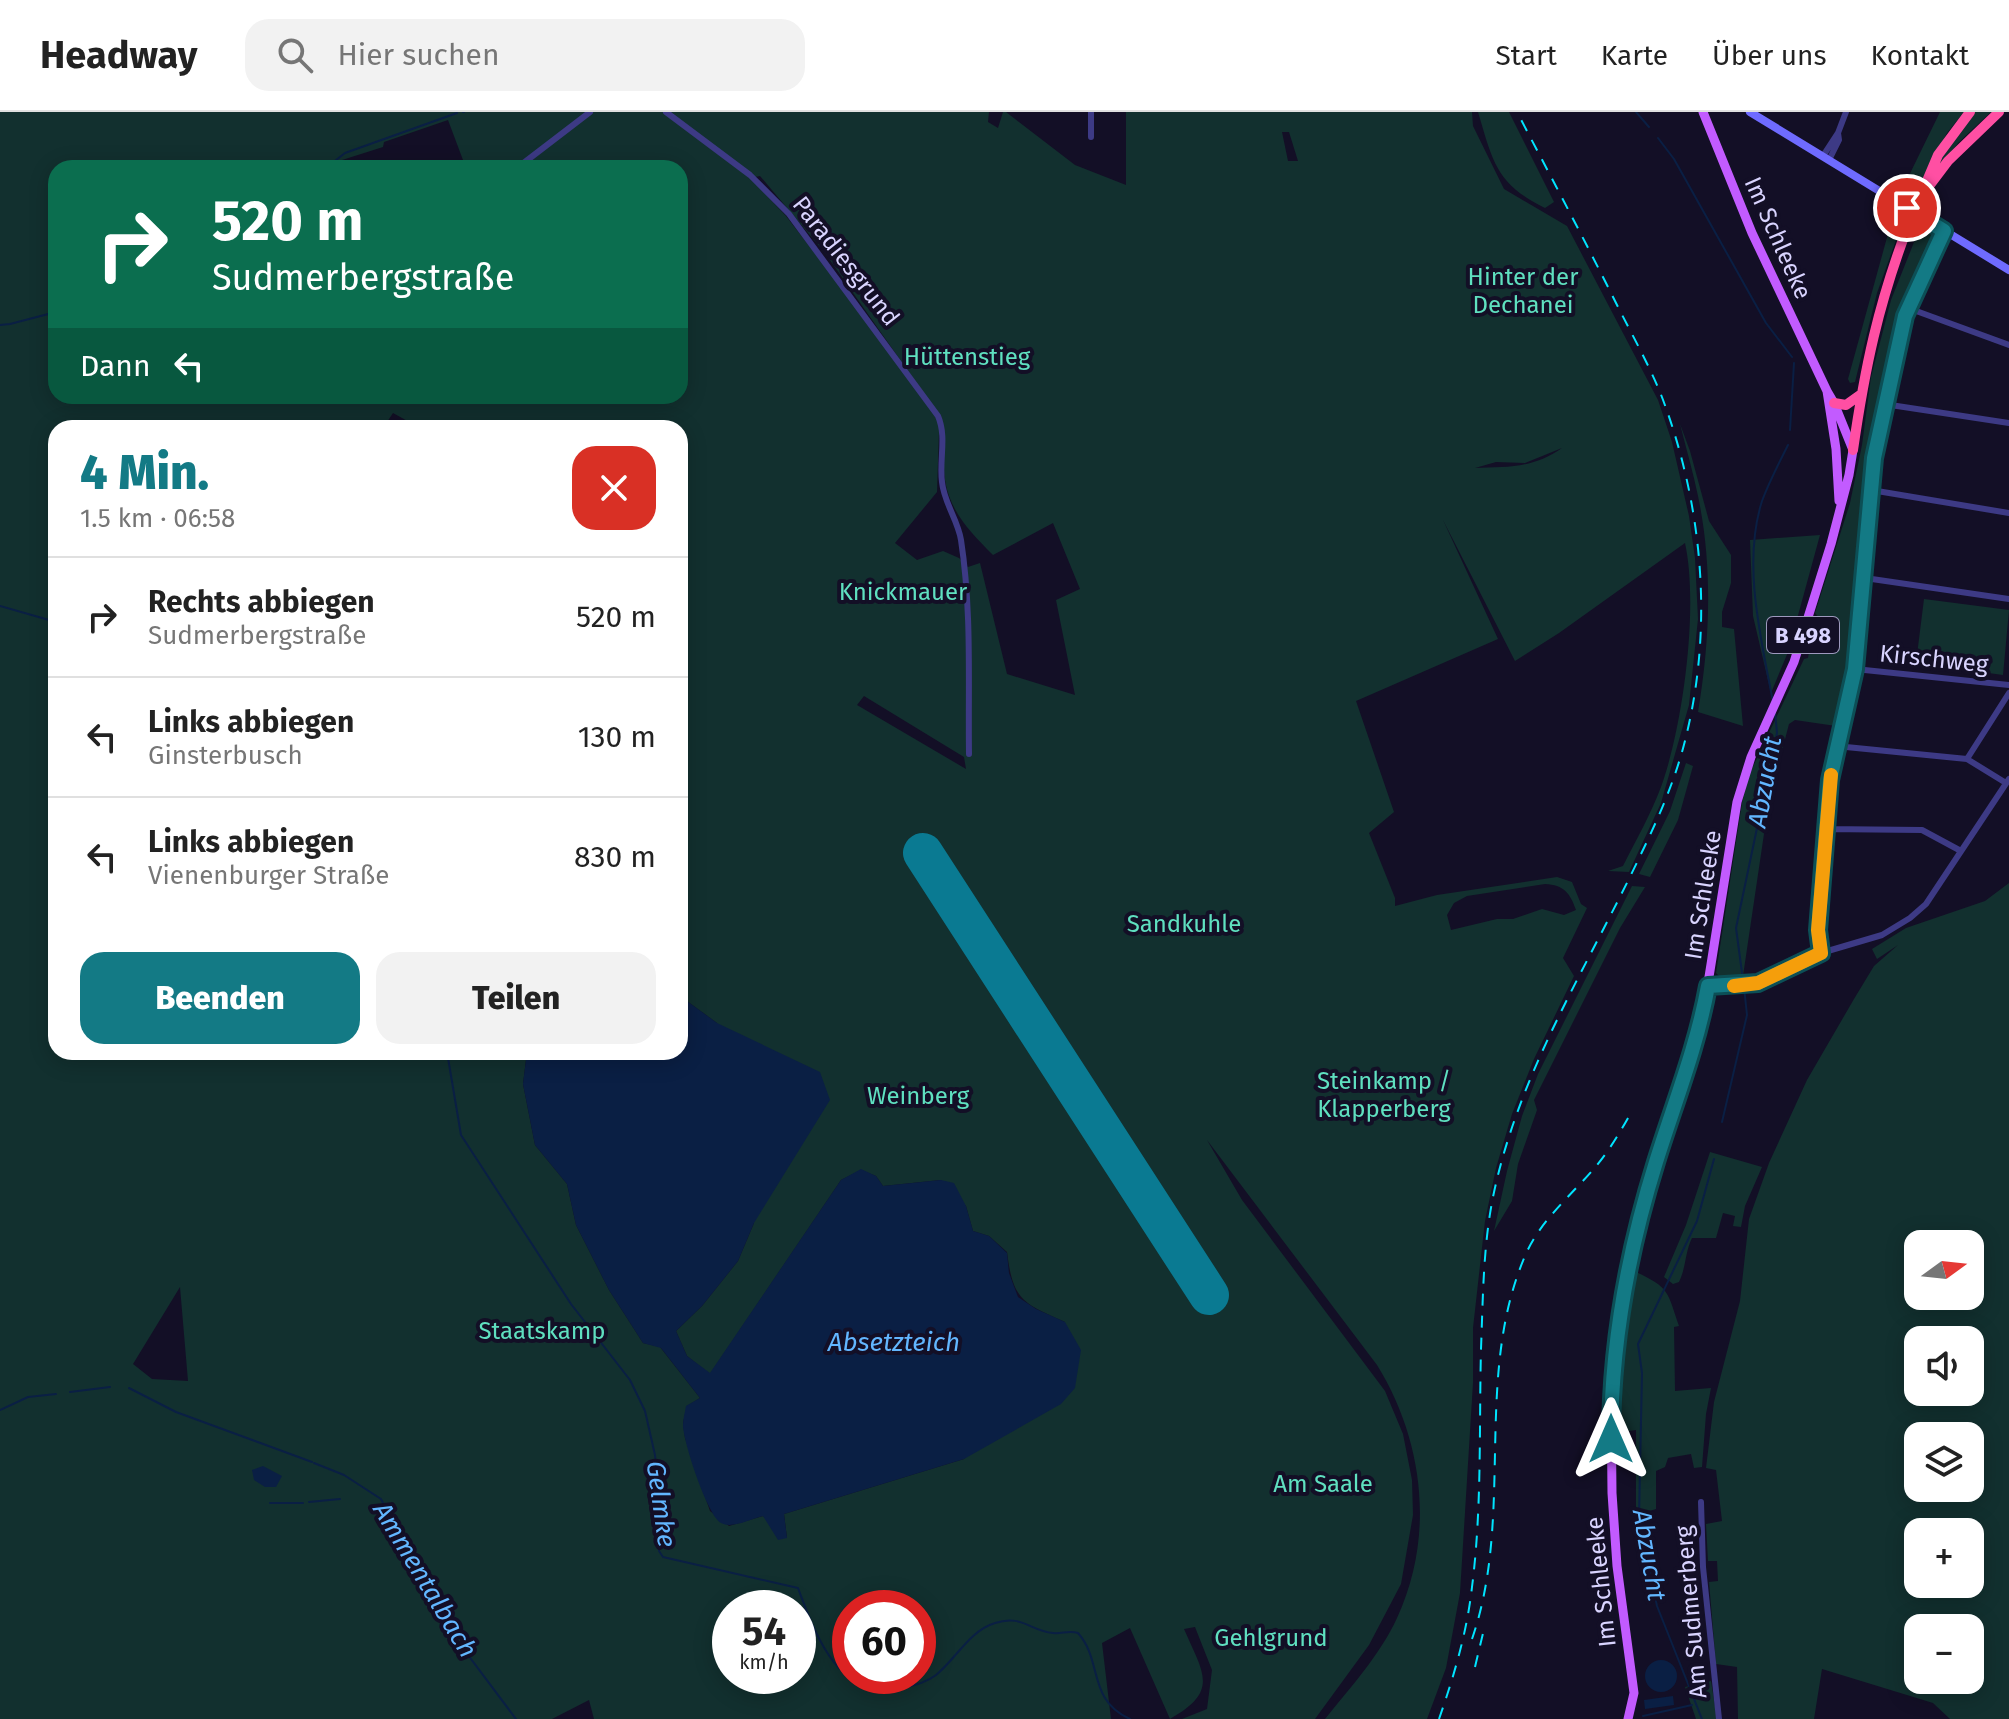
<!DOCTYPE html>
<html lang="de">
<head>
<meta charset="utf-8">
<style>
	:root { --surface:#fff; --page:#f2f2f2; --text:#222; --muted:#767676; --line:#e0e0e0; --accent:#137a85 }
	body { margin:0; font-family:"Fira Sans",sans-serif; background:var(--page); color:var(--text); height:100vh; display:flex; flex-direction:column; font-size:30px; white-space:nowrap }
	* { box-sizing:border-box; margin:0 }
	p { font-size:26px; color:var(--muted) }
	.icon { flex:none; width:44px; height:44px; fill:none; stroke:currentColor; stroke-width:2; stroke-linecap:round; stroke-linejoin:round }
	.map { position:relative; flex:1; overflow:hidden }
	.details { position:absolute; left:48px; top:308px; width:640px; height:640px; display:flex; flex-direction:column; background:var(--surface); border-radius:24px; box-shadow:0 4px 20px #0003 }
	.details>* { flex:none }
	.guide { position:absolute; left:48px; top:48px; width:640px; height:244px; border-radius:24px; box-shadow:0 4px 20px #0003; background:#0b6e4f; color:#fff; overflow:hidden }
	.needle { width:52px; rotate:75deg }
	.fabs { position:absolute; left:1904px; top:1118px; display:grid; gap:16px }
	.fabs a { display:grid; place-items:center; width:80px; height:80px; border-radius:16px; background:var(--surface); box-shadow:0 4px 20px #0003; font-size:40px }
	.speed { position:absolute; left:712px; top:1478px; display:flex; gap:16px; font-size:40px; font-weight:700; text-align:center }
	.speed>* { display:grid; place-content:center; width:104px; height:104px; border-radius:50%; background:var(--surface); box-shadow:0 4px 20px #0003; line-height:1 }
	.speed small { font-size:20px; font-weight:400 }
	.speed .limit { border:12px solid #d22; background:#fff; color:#111 }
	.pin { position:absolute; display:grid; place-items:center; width:68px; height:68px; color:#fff; margin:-34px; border:4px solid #fff; border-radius:50%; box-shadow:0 2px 8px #0007 }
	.me { position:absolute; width:88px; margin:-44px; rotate:0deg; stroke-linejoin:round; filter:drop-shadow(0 0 6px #0008) }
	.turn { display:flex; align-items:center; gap:28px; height:168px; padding:0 32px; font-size:36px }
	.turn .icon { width:104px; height:104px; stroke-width:2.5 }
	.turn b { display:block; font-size:56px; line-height:68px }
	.then { display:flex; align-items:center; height:76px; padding:0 32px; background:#0003; gap:16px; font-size:30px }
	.round { display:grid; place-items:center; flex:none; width:84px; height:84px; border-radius:24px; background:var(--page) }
	.headline { display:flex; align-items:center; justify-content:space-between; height:136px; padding:0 32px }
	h1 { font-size:48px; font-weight:800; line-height:60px; color:var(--accent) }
	.primary-button { display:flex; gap:16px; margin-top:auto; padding:16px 32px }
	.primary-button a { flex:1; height:92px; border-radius:24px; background:var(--accent); color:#fff; font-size:32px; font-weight:800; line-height:92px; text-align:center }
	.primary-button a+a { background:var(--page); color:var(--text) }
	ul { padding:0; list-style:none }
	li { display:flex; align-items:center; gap:24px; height:120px; padding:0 32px; border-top:2px solid var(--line) }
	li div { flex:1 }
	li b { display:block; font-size:30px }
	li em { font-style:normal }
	header { display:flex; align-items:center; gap:48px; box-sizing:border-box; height:112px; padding:0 40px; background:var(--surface); border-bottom:2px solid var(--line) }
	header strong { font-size:38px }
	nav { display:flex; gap:44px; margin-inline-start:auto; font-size:28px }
	.search { width:560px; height:72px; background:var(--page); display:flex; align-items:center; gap:20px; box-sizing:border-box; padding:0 28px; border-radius:24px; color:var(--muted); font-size:30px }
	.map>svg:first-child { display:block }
	.green { fill:#12302f; fill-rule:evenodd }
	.water { fill:#0a1f44 }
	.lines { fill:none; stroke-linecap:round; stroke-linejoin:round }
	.stream { stroke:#0a1f44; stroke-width:2 }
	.runway { stroke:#0a7a92; stroke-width:40 }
	.street { stroke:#3d3a85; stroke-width:6 }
	.secondary { stroke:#6f6bff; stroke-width:8 }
	.primary { stroke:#c25bff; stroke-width:9 }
	.highway { stroke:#ff4fa3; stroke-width:10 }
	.rail { stroke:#00e5ff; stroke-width:2; stroke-dasharray:12 10; stroke-linecap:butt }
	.highway-bridge { stroke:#ff4fa3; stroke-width:10 }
	.route-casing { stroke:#0c4f56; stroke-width:20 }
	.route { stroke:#137a85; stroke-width:14 }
	.slow { stroke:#f59e0b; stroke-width:14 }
	.labels { text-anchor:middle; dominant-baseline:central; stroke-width:8; stroke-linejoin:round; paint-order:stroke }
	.shield { fill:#130f26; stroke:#9e99be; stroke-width:2 }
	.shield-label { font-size:22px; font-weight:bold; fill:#d9d4ff }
	.street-label { font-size:24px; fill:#d9d4ff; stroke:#130f26 }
	.park-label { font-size:24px; fill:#5fe0c0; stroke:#130f26 }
	.water-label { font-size:26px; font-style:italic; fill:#62b6ff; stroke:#130f26 }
</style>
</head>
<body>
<header>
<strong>Headway</strong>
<div class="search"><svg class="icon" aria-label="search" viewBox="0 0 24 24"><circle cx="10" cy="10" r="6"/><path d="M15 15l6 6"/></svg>Hier suchen</div>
<nav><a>Start</a><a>Karte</a><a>Über uns</a><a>Kontakt</a></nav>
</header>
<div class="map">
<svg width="2009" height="1607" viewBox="0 0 2009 1607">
	<rect width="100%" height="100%" fill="#130f26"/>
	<path class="green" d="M0,0H989L988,10L998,16L1003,0H1006L1075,53L1126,73V0H1472L1473,14L1504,77L1567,114L1658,288L1672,330L1689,404L1695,446L1698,507L1689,593L1661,691L1629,760L1608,759L1623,754C1636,728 1651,702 1661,675C1683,614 1699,495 1685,431L1559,521L1515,549L1443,408L1498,527L1356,589L1394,700L1369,721L1395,786V794L1437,783L1557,765L1572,770L1581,792L1587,796L1563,846L1574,864L1534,947L1512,1002L1496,1056L1485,1109L1473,1216V1271L1460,1481L1446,1556L1427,1607H1325C1350,1576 1380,1543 1397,1506C1435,1424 1424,1329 1377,1253L1207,1028L1242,1088L1385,1279L1403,1322L1412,1368L1413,1403L1401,1472L1369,1533L1315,1607H1182L1207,1597L1212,1558L1195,1515L1184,1517C1203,1561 1220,1579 1170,1607L1130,1516L1102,1531L1111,1607H594L589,1588L552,1607H0ZM448,8L466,56H680V284H56V56H328L339,49L383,35L384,30ZM1282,20H1289L1298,49H1288ZM760,64L825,141L927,286L786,104L750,66ZM393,301L420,316H680V884L717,911L754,1111L738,1149L702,1194L676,1219L687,1244L710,1262L841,1068L861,1058L876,1064L883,1074L941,1068L966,1094L973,1119L989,1124L1007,1140C1013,1189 1023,1191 1065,1210L964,1347L784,1402L787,1426L763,1404L729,1414L710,1399L685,1326L683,1311L687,1294L700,1286L660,1235L643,1231L609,1178L576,1113L567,1072L535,1033L523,972L527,940H56V316H383ZM943,311C947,330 942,350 945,368C950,400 971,421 993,443L1053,411L1080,477L1056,488L1075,583L1007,562L980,451L968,455L959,446L943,439L917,448L895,431L937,380L939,320ZM1562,336C1534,356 1508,355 1475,356L1496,350L1525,351ZM864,584L964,645L966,657L857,593ZM1545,772C1564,773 1570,781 1576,798L1564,803L1542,797L1513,807H1497L1451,818L1447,803L1454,791L1467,784ZM180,1175L188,1269L152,1267L133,1252ZM730,1496H798V1564H730ZM850,1496H918V1564H850Z
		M1478,0H1509L1554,90L1545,96C1496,72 1493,50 1478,0Z
		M1940,0H1964L1947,21L1913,86L1904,87L1899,84Z
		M1974,0H1991L1958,31L1931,67L1934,56Z
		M1894,100L1903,105V109L1877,181L1855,270L1850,271L1848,267Z
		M1920,115L1935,123L1903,195L1882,283L1871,346L1861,466L1850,556L1836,614L1795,608L1789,612L1769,688L1743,864L1722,867L1716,861L1742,691L1749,663L1804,547L1808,546L1814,510L1823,511L1815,501L1850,391L1862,333L1871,265L1891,188Z
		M1680,312L1690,339L1709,409L1731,443V471L1722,500V515L1734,517L1743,614L1698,600C1710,529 1713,455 1698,384C1693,360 1686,336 1680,312Z
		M1820,423L1788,540L1771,581L1753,504L1750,428Z
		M1924,487L2009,498L2003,563L1916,551Z
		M1686,651L1693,654L1678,708L1650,765L1639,762L1670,699Z
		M2009,771V1607H1950L1933,1591L1822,1557L1814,1607H1738L1737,1555L1716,1552L1709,1470L1718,1469L1717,1449H1708L1706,1412L1722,1409L1716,1358L1706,1356L1714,1290L1740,1189L1749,1107L1769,1051L1807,968L1854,887L1874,854L1898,833L1877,847L1872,837L1906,816L1985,789ZM1918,1132H1970V1184H1918ZM1918,1228H1970V1280H1918ZM1918,1324H1970V1376H1918ZM1918,1420H1970V1472H1918ZM1918,1516H1970V1568H1918Z
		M1632,774L1645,775L1620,816L1534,988L1537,998L1518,1052L1512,1089L1494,1119L1507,1059L1522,1004L1538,962Z
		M1710,1040L1762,1055L1745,1094L1741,1115L1733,1114L1735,1104L1723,1101L1716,1126H1692C1685,1140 1686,1156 1679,1170L1673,1172L1664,1165L1686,1113Z
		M1636,1160C1670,1176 1667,1179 1679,1214L1674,1215L1675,1279L1711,1276L1706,1302L1702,1355L1694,1356L1691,1342L1668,1346L1665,1355L1656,1359V1397L1643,1401L1656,1460L1645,1463L1636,1402V1318L1616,1321C1618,1266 1622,1213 1636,1160Z
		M1711,1569L1717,1607H1696L1685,1575Z"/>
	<path class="water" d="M680,884L717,911L820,960L830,988L754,1111L738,1149L702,1194L676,1219L687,1244L710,1261L841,1068L861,1057L876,1064L883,1074L941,1068L954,1071L966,1094L973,1119L989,1124L1007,1141L1009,1161L1018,1185L1036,1197L1065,1210L1081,1238L1075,1276L1061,1292L964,1347L784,1402L787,1426L778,1428L763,1404C751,1407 732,1417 721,1411C707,1403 683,1329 683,1313C683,1307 685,1300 686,1294L700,1286L661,1236L643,1231L609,1178L576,1113L567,1072L535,1033L523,972L527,940H680Z
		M263,1354L282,1364L276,1375H265L254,1368L252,1358Z
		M1645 1564a16 16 0 1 1 32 0a16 16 0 1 1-32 0Z
		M1673,1584L1674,1593L1645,1597L1644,1588Z"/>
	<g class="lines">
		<path class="stream" d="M463,0H464
			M1636,0L1649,15
			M1658,26L1674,47L1766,211L1792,245
			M326,56L345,41L457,1
			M0,213L10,212L56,200
			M1790,318L1794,251
			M0,494L56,510
			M1773,590C1761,526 1742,452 1762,389C1769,370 1779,351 1788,333
			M1743,868L1736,816L1777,621L1775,600
			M447,940L461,1023L571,1192L630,1268L645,1299L655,1343L661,1401L659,1439L663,1445L798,1476C816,1524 838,1588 901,1576C913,1574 927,1570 936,1563C956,1547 969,1519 995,1511C1022,1502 1030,1519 1053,1521C1062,1522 1069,1518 1078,1521C1103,1549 1087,1588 1130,1607
			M1722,1010L1747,903L1744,875
			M129,1276L176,1300L312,1350
			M70,1280L110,1275
			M0,1298L28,1285L56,1282
			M314,1351L344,1363L381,1387L450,1519L516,1607
			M309,1390L340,1387
			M270,1391H303
			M1643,1604L1692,1593
			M1702,1607L1657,1494L1639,1405L1642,1261L1638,1232L1697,1109L1714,1047"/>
		<path class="runway" d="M923,741L1209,1183"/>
		<path class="street" d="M666,0L750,63L789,102L938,304C947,325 939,348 942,370C944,391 958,408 961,428C972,500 968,570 969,642
			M1091,25V0
			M1823,44L1838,21L1846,0
			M1829,48L1839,28L1838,21
			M517,56L590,0
			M1908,196L2009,233
			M1884,292L2009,311
			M1871,378L2009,401
			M1865,466L2009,487
			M1855,557L2009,573
			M1836,634L1967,647L2006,671
			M1967,647L2009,581
			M1825,717L1922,718L1961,739
			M1821,841L1818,818L1826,700L1836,634L1855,557L1874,346L1905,204L1944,119
			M1708,874L1758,871L1821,841L1882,823L1910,806L1926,792L2009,667
			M1701,1390L1703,1455L1719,1607"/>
		<path class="secondary" d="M1750,0L2009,158"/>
		<path class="primary" d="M1703,0L1752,121L1827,279L1836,337L1839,389
			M1628,1607L1634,1581L1617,1454L1612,1381L1611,1282L1615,1230L1629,1152L1648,1076L1704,896L1737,690L1751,645L1794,550L1831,432L1849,363L1853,338L1834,291L1827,279"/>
		<path class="highway" d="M1924,76L1938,43L1970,0
			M1920,86L1948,49L1999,0
			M1834,291L1846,293L1860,283
			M1853,338C1865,255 1878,193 1908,114"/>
		<path class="rail" d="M1472,1527C1515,1403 1473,1265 1525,1144C1540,1108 1573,1082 1597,1053C1611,1036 1622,1017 1633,997
			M1475,1555L1484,1517
			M1439,1607C1454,1564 1467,1520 1472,1475C1482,1397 1479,1316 1481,1237C1483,1186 1483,1135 1493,1085C1519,959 1587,856 1641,742C1657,709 1672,675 1682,640C1715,522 1704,393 1660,280C1647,249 1630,219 1615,189C1583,125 1550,63 1517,0"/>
		<path class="highway-bridge" d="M1908,114L1920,86"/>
	</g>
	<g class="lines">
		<defs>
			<path id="route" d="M1611,1327C1611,1232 1628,1140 1656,1050C1674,992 1697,935 1708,874L1758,871L1821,841L1818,818L1830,668L1855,557L1874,346L1905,204L1944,119L1907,96"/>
		</defs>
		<use href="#route" class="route-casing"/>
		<use href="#route" class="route"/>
		<path class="slow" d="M1734,874L1758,871L1821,841L1818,818L1831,663"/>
	</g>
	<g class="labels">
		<rect class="shield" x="1767" y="505" width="72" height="36" rx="6"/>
		<g class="shield-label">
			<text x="1803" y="523">B 498</text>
		</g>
		<g class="street-label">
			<text transform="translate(1778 126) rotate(66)">Im Schleeke</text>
			<text transform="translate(846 149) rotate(52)">Paradiesgrund</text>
			<text transform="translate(1934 547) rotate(6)">Kirschweg</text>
			<text transform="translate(1703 783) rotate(-81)">Im Schleeke</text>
			<text transform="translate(1601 1470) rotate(-96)">Im Schleeke</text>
			<text transform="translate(1691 1500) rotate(-95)">Am Sudmerberg</text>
		</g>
		<g class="park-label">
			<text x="1523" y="165">Hinter der<tspan x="1523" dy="28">Dechanei</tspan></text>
			<text x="967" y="245">Hüttenstieg</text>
			<text x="903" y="480">Knickmauer</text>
			<text x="1184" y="812">Sandkuhle</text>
			<text x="1384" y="969">Steinkamp /<tspan x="1384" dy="28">Klapperberg</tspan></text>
			<text x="918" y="984">Weinberg</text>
			<text x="542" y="1219">Staatskamp</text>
			<text x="1323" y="1372">Am Saale</text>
			<text x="1271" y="1526">Gehlgrund</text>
		</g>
		<g class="water-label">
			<text transform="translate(1765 670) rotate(-80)">Abzucht</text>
			<text x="894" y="1230">Absetzteich</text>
			<text transform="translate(661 1392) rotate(82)">Gelmke</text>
			<text transform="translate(1649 1443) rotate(80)">Abzucht</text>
			<text transform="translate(425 1468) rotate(59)">Ammentalbach</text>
		</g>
	</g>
</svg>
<div class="fabs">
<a><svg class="needle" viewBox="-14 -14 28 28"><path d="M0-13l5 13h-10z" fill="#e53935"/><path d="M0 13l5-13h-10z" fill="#767676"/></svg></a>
<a><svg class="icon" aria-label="sound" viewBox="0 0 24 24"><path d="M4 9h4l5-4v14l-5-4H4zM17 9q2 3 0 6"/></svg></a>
<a><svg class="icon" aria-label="layers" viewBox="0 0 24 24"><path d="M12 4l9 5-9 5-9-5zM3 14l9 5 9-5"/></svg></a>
<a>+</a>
<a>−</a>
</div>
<div class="speed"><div>54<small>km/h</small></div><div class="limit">60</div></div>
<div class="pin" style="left:1907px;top:96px;background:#d93025"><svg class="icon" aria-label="arrive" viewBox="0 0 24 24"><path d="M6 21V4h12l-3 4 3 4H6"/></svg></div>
<svg class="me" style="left:1611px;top:1327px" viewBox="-20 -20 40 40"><path d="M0-17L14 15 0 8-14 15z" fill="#137a85" stroke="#fff" stroke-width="4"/></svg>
<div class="guide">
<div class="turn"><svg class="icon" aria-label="right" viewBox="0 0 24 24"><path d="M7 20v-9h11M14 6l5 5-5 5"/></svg><div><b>520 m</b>Sudmerbergstraße</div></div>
<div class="then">Dann<svg class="icon" aria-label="left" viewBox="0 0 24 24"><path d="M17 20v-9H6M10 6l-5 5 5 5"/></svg></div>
</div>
<section class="details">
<div class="headline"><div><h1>4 Min.</h1><p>1.5 km · 06:58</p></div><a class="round" style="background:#d93025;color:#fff"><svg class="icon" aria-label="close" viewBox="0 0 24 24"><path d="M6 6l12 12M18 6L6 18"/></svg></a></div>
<ul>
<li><svg class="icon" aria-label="right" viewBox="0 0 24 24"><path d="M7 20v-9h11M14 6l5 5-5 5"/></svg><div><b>Rechts abbiegen</b><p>Sudmerbergstraße</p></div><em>520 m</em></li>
<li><svg class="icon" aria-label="left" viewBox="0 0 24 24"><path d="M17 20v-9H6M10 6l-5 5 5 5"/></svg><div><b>Links abbiegen</b><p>Ginsterbusch</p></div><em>130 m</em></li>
<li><svg class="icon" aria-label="left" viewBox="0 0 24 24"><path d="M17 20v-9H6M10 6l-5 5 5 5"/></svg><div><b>Links abbiegen</b><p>Vienenburger Straße</p></div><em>830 m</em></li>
</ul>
<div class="primary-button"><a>Beenden</a><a>Teilen</a></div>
</section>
</div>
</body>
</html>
